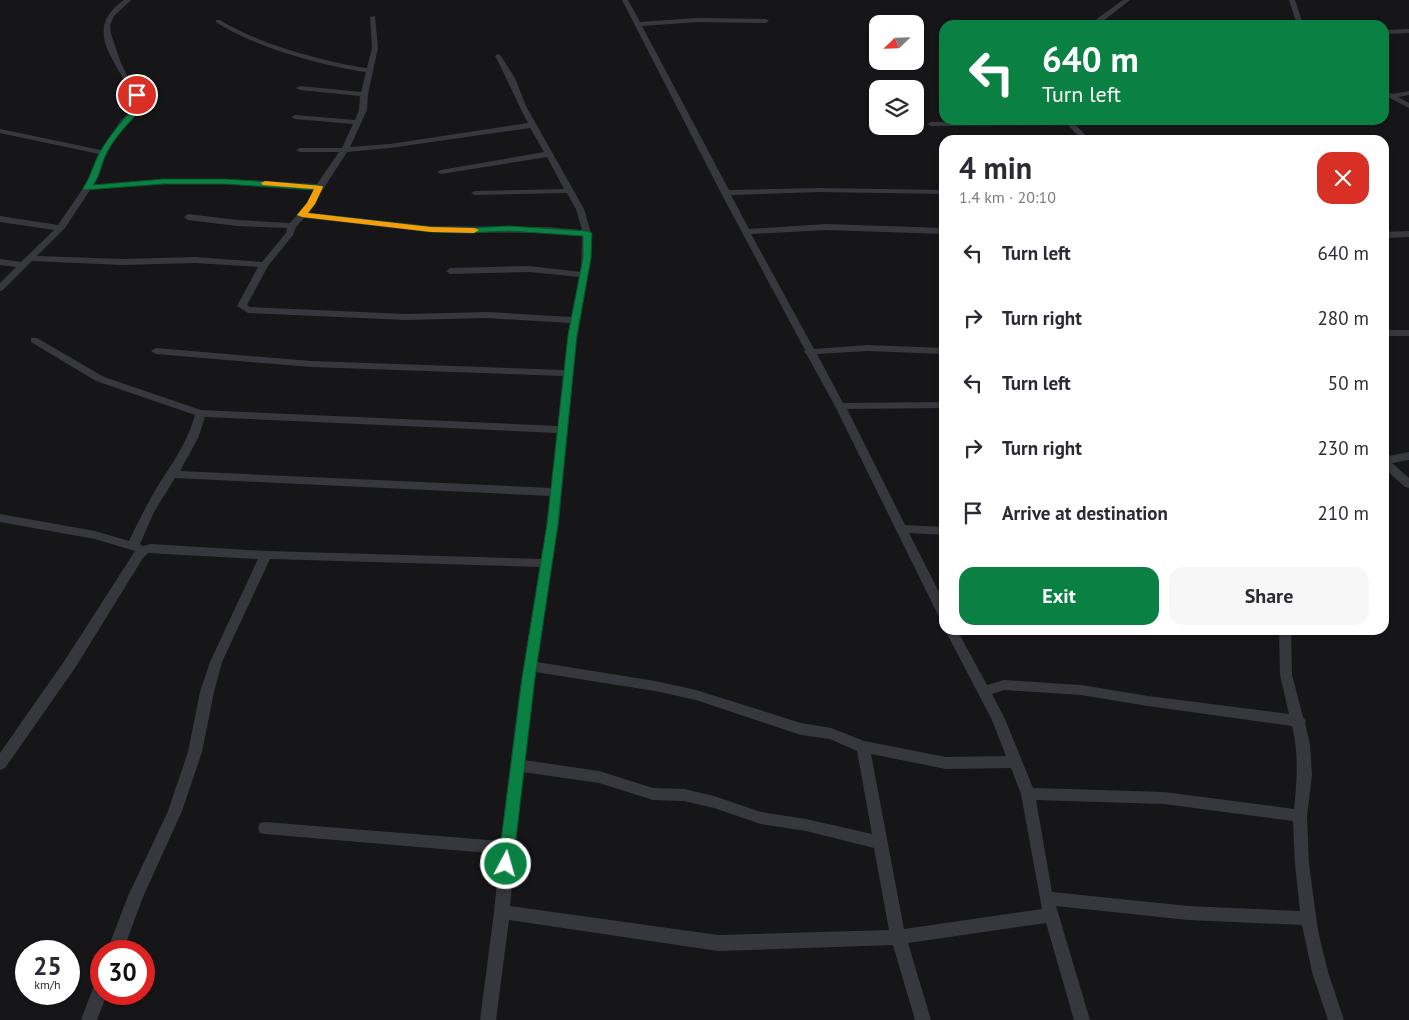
<!DOCTYPE html>
<html lang="en">
<head>
<meta charset="utf-8">
<style>
	:root { --surface:#fff; --page:#f7f7f7; --text:#2b2b33; --muted:#7c7c81; --accent:#0b8043 }
	body { margin:0; font-family:"PT Sans",sans-serif; background:var(--page); color:var(--text); height:100vh; display:flex; flex-direction:column; font-size:19px; white-space:nowrap }
	* { box-sizing:border-box; margin:0 }
	p { font-size:16px; color:var(--muted) }
	.icon { flex:none; width:28px; height:28px; fill:none; stroke:currentColor; stroke-width:2; stroke-linecap:round; stroke-linejoin:round }
	.map { position:relative; flex:1; overflow:hidden }
	.side { position:absolute; left:939px; top:135px; width:450px; height:500px; display:flex; flex-direction:column; background:var(--surface); border-radius:15px; box-shadow:0 1px 4px #0004 }
	.side>* { flex:none }
	.banner { position:absolute; left:939px; top:20px; width:450px; height:105px; border-radius:15px; box-shadow:0 1px 4px #0004; background:#0b8043; color:#fff; overflow:hidden }
	.needle { width:32px; rotate:247deg }
	.tools { position:absolute; left:869px; top:15px; display:grid; gap:10px }
	.tools a { display:grid; place-items:center; width:55px; height:55px; border-radius:10px; background:var(--surface); box-shadow:0 1px 4px #0004; font-size:25px }
	.speed { position:absolute; left:15px; top:940px; display:flex; gap:10px; font-size:25px; font-weight:700; text-align:center }
	.speed>* { display:grid; place-content:center; width:65px; height:65px; border-radius:50%; background:var(--surface); box-shadow:0 1px 4px #0004; line-height:1 }
	.speed small { font-size:12px; font-weight:400 }
	.speed .limit { border:8px solid #d22; background:#fff; color:#111 }
	.pin { position:absolute; display:grid; place-items:center; width:42px; height:42px; color:#fff; margin:-21px; border:2px solid #fff; border-radius:50%; box-shadow:0 1px 5px #0007 }
	.me { position:absolute; width:55px; margin:-28px; rotate:6deg; stroke-linejoin:round; filter:drop-shadow(0 0 4px #0008) }
	.turn { display:flex; align-items:center; gap:18px; height:105px; padding:0 20px; font-size:22px }
	.turn .icon { width:65px; height:65px; stroke-width:2.5 }
	.turn b { display:block; font-size:35px; line-height:42px }
	.round { display:grid; place-items:center; flex:none; width:52px; height:52px; border-radius:15px; background:var(--page) }
	.head { display:flex; align-items:center; justify-content:space-between; height:85px; padding:0 20px }
	h1 { font-size:30px; font-weight:600; line-height:38px }
	.cta { display:flex; gap:10px; margin-top:auto; padding:10px 20px }
	.cta a { flex:1; height:58px; border-radius:15px; background:var(--accent); color:#fff; font-size:20px; font-weight:600; line-height:58px; text-align:center }
	.cta a+a { background:var(--page); color:var(--text) }
	ul { padding:0; list-style:none }
	li { display:flex; align-items:center; gap:15px; height:65px; padding:0 20px }
	li div { flex:1 }
	li b { display:block; font-size:19px }
	li em { font-style:normal }
	.map>svg:first-child { display:block }
	.lines { fill:none; stroke-linecap:round; stroke-linejoin:round }
	.minor { fill:#37383d; fill-rule:evenodd }
	.route { fill:#0b8043; stroke:#07532c }
	.slow { fill:#f59e0b }
</style>
</head>
<body>
<div class="map">
<svg width="1409" height="1020" viewBox="0 0 1409 1020">
	<rect width="100%" height="100%" fill="#161618"/>
	<g class="lines">
		<path class="minor" d="M124,0H131L114,16L110,25L111,34L121,63L133,87L141,96L143,108C130,122 117,135 108,152C102,162 100,175 93,185L164,179H225L317,184L339,152H300L296,150L300,148H342L353,124L295,119L291,117L295,115L355,120L359,110L360,96L300,90L296,88L300,86L361,92L366,72C322,66 252,46 216,22V20H220C256,43 324,62 367,68L372,48L370,17L375,16L378,48L368,94L367,110L350,147L390,144L528,123C516,101 507,78 495,56L498,54L501,56L515,78L526,106L584,209L591,233V259L576,346L559,522L537,662L655,681L696,690L801,723L831,728L864,741L946,757L1006,756L992,720L945,630H957L987,685L1004,680L1081,685L1148,696L1289,714L1280,675L1279,630H1291L1292,675L1303,717L1306,721L1305,723L1310,744L1312,775L1307,816L1309,864L1318,931L1328,972L1344,1020H1328L1312,972L1302,925L1188,920L1056,906L1090,1020H1074L1046,923L908,943L931,1020H915L893,945L718,951L509,920L496,1020H480L494,912L500,854L265,834L260,833L258,828L260,823L265,822L501,841L519,695L540,567L270,559L222,662L214,692L202,752L182,811L143,897L123,951H107L128,896L168,811L188,752L200,692L210,662L258,559L148,553L143,558L75,668L5,768L0,770V753L65,660L135,551L95,539L0,522V514L95,531L129,541C140,518 152,494 166,473C178,455 189,437 195,415L96,381L31,342V338H37L104,377L201,410L558,426L563,376L311,367L156,354L151,351L156,348L311,361L564,370L570,323L487,318L406,320L248,313L237,306L258,267L195,263L122,265L32,261L3,290L0,291V283L16,267L0,265V259L21,262L54,230L0,222V216L58,225L90,178L99,154L0,133V129L101,150L121,120L135,108C129,70 75,34 124,0ZM530,128L544,152L441,170L437,172L441,174L547,157L564,189L475,191L471,193L475,195L567,193L576,209L582,230L548,227L431,226L308,213L347,152L390,148ZM164,183H225L314,189L307,203L290,223L237,220L188,214L184,217L188,220L237,226L287,228L286,233L262,262L195,257L122,259L37,256L65,228L90,190ZM304,218L431,232L548,233L582,235L581,272L529,266L450,268L446,271L450,274L529,272L580,277L571,317L487,312L406,314L250,307L247,305L268,266L293,235L296,227ZM205,417L557,433L551,488L180,471L198,438ZM175,478L550,496L542,559L266,551L151,544L143,546L140,544L154,512ZM535,672L655,691L696,700L801,735L830,739L857,751L872,834L806,819L761,812L714,796L684,789L653,788L599,771L524,760ZM1004,690L1081,695L1148,706L1292,726C1299,754 1297,780 1294,809L1164,792L1033,788L1005,719L992,694ZM871,754L946,769L1011,768L1021,794L1042,909L904,929ZM523,772L599,783L653,800L684,801L714,808L761,824L806,831L874,848L889,930L718,935L510,906ZM1036,800L1164,804L1293,821L1295,864L1300,911L1188,906L1052,892Z
			M622,0H628L640,22L697,18L766,19L769,21L766,23L697,22L642,26L729,190L820,188L944,190V194L820,192L731,195L749,229L826,224L944,228V234L826,230L751,234L814,349L868,345L944,348V354L868,351L817,354L843,403L944,402V408L847,409L905,525L944,527V535L909,533L944,602V620L940,618L938,615L835,406L807,355L804,352L805,350L721,193Z
			M1123,0H1130L1098,25H1092L1098,18Z
			M1289,0H1295L1303,25H1297Z
			M1409,29V33L1384,34V30Z
			M1384,90L1392,94L1409,91V95L1398,97L1409,103V108L1384,95Z
			M1063,120H1071L1090,140H1082L1068,125L931,126L927,124L931,122Z
			M1409,231V237L1384,238V232Z
			M1384,330H1409V336H1384Z
			M1409,452V460L1392,463L1409,478V488L1405,487L1384,468V457Z
			M101,981V994H107L97,1020H81L95,983Z"/>
	</g>
	<path class="route" d="M135,93L141,95L142,108C130,122 116,135 107,152C101,163 101,175 93,185L164,179H224L319,185L323,187L315,204L308,213L431,227L468,228L509,226L587,231L592,233L591,258L577,335L558,524L535,678L513,864L511,869L506,871L500,869L498,864L522,678L547,524L568,335L583,258V236L509,231L468,233L431,232L299,216L297,215L307,203L314,190L224,184H164L84,190L83,188C91,177 93,164 100,152C109,136 122,121 135,107Z"/>
	<path class="slow" d="M265,181L322,186L323,187L315,204L308,213L431,227L474,228L479,230L474,233L431,232L302,217L297,215L307,203L314,189L263,185L261,183Z"/>
</svg>
<div class="tools">
<a><svg class="needle" viewBox="-14 -14 28 28"><path d="M0-13l5 13h-10z" fill="#e53935"/><path d="M0 13l5-13h-10z" fill="#7c7c81"/></svg></a>
<a><svg class="icon" aria-label="layers" viewBox="0 0 24 24"><path d="M12 4l9 5-9 5-9-5zM3 14l9 5 9-5"/></svg></a>
</div>
<div class="speed"><div>25<small>km/h</small></div><div class="limit">30</div></div>
<div class="pin" style="left:137px;top:95px;background:#d93025"><svg class="icon" aria-label="arrive" viewBox="0 0 24 24"><path d="M6 21V4h12l-3 4 3 4H6"/></svg></div>
<svg class="me" style="left:506px;top:864px" viewBox="-20 -20 40 40"><circle r="17" fill="#0b8043" stroke="#fff" stroke-width="3"/><path d="M0-11L8 9 0 5-8 9z" fill="#fff"/></svg>
<div class="banner">
<div class="turn"><svg class="icon" aria-label="left" viewBox="0 0 24 24"><path d="M17 20v-9H6M10 6l-5 5 5 5"/></svg><div><b>640 m</b>Turn left</div></div>
</div>
<section class="side">
<div class="head"><div><h1>4 min</h1><p>1.4 km · 20:10</p></div><a class="round" style="background:#d93025;color:#fff"><svg class="icon" aria-label="close" viewBox="0 0 24 24"><path d="M6 6l12 12M18 6L6 18"/></svg></a></div>
<ul>
<li><svg class="icon" aria-label="left" viewBox="0 0 24 24"><path d="M17 20v-9H6M10 6l-5 5 5 5"/></svg><div><b>Turn left</b></div><em>640 m</em></li>
<li><svg class="icon" aria-label="right" viewBox="0 0 24 24"><path d="M7 20v-9h11M14 6l5 5-5 5"/></svg><div><b>Turn right</b></div><em>280 m</em></li>
<li><svg class="icon" aria-label="left" viewBox="0 0 24 24"><path d="M17 20v-9H6M10 6l-5 5 5 5"/></svg><div><b>Turn left</b></div><em>50 m</em></li>
<li><svg class="icon" aria-label="right" viewBox="0 0 24 24"><path d="M7 20v-9h11M14 6l5 5-5 5"/></svg><div><b>Turn right</b></div><em>230 m</em></li>
<li><svg class="icon" aria-label="arrive" viewBox="0 0 24 24"><path d="M6 21V4h12l-3 4 3 4H6"/></svg><div><b>Arrive at destination</b></div><em>210 m</em></li>
</ul>
<div class="cta"><a>Exit</a><a>Share</a></div>
</section>
</div>
</body>
</html>
